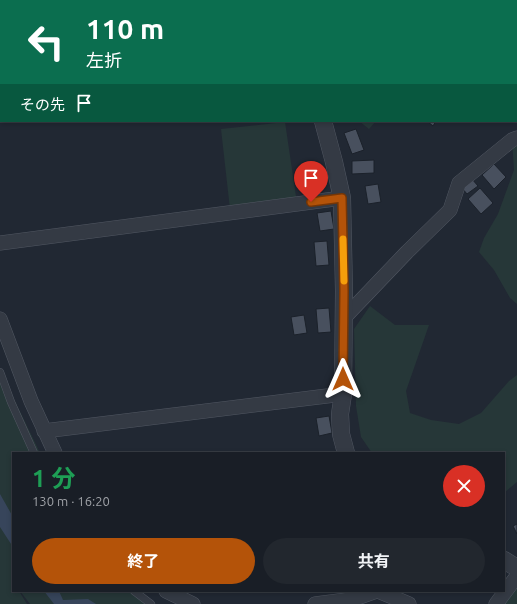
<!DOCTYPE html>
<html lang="ja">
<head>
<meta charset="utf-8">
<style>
	:root { --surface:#191e26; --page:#22272e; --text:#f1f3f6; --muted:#9fa2a7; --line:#373c43; --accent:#b45309 }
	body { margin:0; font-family:Ubuntu,"Noto Sans JP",sans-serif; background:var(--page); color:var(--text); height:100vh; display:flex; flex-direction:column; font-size:15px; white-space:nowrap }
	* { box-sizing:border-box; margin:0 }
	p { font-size:13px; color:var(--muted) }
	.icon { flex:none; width:22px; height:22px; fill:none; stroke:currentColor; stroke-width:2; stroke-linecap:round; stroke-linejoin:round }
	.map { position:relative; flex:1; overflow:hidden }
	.sheet { position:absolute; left:12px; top:452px; width:493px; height:140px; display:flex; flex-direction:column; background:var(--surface); border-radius:0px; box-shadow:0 2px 6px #0003,0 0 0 1px var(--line) }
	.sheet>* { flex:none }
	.top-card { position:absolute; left:0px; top:0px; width:517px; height:122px; box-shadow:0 2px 6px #0003,0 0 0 1px var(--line); background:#0b6e4f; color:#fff; overflow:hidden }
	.pin { position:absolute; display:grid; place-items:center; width:34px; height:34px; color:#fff; margin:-41px -17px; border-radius:50% 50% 50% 0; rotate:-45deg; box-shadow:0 0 4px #0007 }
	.pin .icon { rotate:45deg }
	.me { position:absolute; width:44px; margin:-22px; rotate:0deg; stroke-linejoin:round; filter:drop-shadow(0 0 3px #0008) }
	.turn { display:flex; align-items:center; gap:14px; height:84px; padding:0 20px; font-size:18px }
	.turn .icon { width:52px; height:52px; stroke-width:2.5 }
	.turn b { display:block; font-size:28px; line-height:34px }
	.then { display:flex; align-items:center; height:38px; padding:0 20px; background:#0003; gap:8px; font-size:15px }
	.round { display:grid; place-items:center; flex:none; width:42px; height:42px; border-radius:21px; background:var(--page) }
	.overview { display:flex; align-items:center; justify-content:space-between; height:68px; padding:0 20px }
	h1 { font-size:24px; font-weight:700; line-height:30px; color:#1e9e55 }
	.button { display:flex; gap:8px; margin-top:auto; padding:8px 20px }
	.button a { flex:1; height:46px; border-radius:24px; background:var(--accent); color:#fff; font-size:16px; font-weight:700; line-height:46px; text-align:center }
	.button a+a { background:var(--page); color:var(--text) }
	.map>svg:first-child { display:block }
	.green { fill:#263738 }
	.water { fill:#37455b }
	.building { fill:#48505e; stroke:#1b212a }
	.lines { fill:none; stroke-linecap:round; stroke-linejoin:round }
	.service-casing { stroke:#515762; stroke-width:8 }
	.minor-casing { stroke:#515762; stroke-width:15 }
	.tertiary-casing { stroke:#515762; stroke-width:18 }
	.service { stroke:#343a44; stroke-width:7 }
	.minor { stroke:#343a44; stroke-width:14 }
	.tertiary { stroke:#343a44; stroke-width:17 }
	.route-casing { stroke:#753606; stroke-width:10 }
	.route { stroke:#b45309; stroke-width:7 }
	.slow { stroke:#f59e0b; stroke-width:7 }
</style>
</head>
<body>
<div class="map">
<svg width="517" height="604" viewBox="0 0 517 604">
	<rect width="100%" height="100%" fill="#212833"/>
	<path class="green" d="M299,0H383L382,1Z
		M359,121H376L369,129Z
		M285,122L298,210L231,218L221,129Z
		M517,138V304L510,298L494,270L479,252L484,238L498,214L514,170L512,140Z
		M370,306L395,325H429L406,391L410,413L431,420L459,424L481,413L509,381L517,375V482L504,493V453H372L361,437L356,406L354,329Z
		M0,370L40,453H13V591H19L27,604H0Z
		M517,577V604H491Z
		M20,591H138L152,604H30Z"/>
	<path class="water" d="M0,494L13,517V547L0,527Z
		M44,591H59L63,600L88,599L96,604H54Z"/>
	<path class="building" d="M427,121H436L433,126Z
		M356,129L364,150L352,154L344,133Z
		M374,160V173L352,174V161Z
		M317,163L321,196L307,198L304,165Z
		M494,164L506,177L494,189L482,175Z
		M472,179L478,186L467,194L462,188Z
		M378,184L381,202L368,204L365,186Z
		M480,188L493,203L481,214L468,199Z
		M331,211L334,229L320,231L317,213Z
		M327,241L329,265L316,266L314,242Z
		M329,308L331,332L318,333L316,309Z
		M304,315L307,333L294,335L291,317Z
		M329,416L332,433L319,436L316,418Z
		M517,524V534L513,526Z"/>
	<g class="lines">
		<defs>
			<path id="service" d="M0,372L11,402L34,453
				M134,591L151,604"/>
			<path id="minor" d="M0,53H1
				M0,243L342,198
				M0,319L31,401L55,453
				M343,319L407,252L450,210L459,183L512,140L517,138
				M44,431L343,394
				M166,591L193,604
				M378,591L409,604
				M315,604L354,599L377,591
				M496,604L517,576"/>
			<path id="tertiary" d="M291,0V1
				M323,121L334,162L342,198L344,291L343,394L340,414L341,434L346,453
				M504,560L517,568"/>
		</defs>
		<use href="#service" class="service-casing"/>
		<use href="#minor" class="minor-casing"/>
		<use href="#tertiary" class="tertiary-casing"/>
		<use href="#service" class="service"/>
		<use href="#minor" class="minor"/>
		<use href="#tertiary" class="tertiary"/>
	</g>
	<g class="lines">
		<defs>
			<path id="route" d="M311,202L342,198L344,291L343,379"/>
		</defs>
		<use href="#route" class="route-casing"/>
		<use href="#route" class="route"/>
		<path class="slow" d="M343,239L344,281"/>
	</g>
</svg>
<div class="pin" style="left:311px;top:202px;background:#d93025"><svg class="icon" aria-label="arrive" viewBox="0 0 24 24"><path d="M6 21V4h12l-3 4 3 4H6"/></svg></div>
<svg class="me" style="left:343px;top:379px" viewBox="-20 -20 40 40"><path d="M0-17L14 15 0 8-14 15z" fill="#b45309" stroke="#fff" stroke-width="4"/></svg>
<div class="top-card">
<div class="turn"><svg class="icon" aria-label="left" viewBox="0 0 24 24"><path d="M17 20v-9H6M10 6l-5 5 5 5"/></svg><div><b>110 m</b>左折</div></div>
<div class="then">その先<svg class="icon" aria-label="arrive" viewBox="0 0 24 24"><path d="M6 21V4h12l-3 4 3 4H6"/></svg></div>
</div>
<section class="sheet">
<div class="overview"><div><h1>1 分</h1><p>130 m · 16:20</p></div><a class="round" style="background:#d93025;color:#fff"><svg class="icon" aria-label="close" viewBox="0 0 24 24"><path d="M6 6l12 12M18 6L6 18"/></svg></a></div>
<div class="button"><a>終了</a><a>共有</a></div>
</section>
</div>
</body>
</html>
